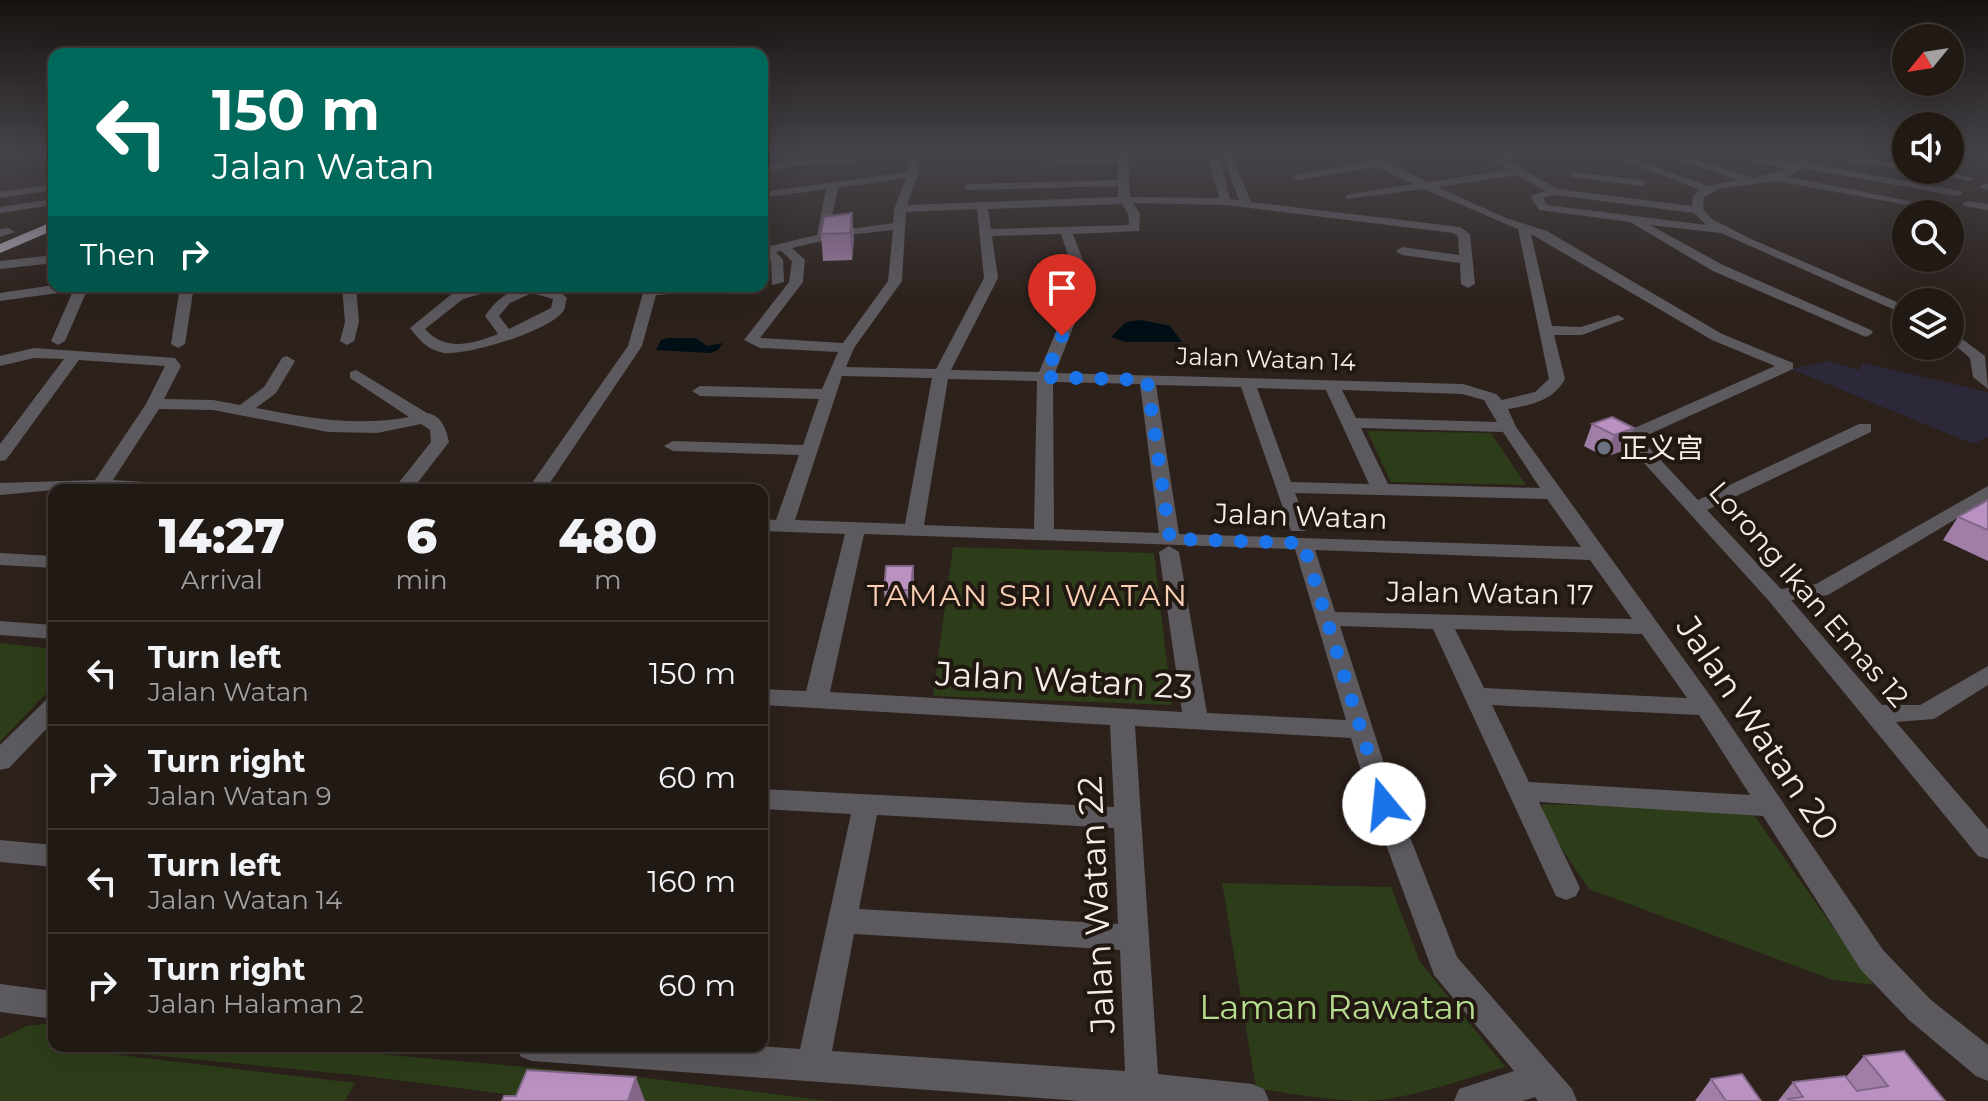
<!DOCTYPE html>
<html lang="en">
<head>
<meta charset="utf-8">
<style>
	:root { --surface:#211914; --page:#29221d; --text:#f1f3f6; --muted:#a2a0a0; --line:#3e3834 }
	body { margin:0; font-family:Montserrat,"Noto Sans SC",sans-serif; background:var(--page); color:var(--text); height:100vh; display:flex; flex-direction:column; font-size:30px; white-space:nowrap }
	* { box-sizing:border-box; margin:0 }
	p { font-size:26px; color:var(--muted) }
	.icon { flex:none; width:44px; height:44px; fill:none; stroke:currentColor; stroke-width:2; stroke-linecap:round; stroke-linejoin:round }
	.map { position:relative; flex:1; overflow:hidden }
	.panel { position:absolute; left:48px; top:484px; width:720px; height:568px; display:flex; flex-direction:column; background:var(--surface); border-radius:16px; box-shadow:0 8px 32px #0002,0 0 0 2px var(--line) }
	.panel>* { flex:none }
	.hud { position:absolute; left:48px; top:48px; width:720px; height:244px; border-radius:16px; box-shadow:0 8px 32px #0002,0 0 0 2px var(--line); background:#00695c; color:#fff; overflow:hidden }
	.needle { width:52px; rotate:240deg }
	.fabs { position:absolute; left:1892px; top:24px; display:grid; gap:16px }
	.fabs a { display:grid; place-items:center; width:72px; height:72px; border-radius:50%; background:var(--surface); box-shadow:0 8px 32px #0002,0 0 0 2px var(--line); font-size:40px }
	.pin { position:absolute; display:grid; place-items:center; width:68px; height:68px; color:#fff; margin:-82px -34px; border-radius:50% 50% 50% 0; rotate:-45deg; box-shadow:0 0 8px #0007 }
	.pin .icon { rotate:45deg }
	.me { position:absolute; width:88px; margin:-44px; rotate:343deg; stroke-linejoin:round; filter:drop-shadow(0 0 6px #0008) }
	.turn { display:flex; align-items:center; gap:28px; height:168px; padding:0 32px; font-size:36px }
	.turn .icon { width:104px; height:104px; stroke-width:2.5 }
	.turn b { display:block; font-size:56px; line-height:68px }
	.then { display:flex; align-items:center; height:76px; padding:0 32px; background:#0003; gap:16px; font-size:30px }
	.eta { display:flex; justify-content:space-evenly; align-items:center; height:136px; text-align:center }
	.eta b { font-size:48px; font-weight:800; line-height:56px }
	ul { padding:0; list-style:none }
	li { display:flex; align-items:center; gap:24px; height:104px; padding:0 32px; border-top:2px solid var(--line) }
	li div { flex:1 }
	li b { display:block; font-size:30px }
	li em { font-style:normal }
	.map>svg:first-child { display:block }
	.industrial { fill:#2c2839 }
	.green { fill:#2d3d19 }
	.water { fill:#000e15 }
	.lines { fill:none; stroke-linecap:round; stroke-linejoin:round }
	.minor { fill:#5d5a5f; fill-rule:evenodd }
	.highway { fill:#aca4b1; fill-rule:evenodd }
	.wall { fill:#a07ea7 }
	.shaded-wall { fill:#826688 }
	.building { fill:#ba92c2; stroke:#826688; stroke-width:2 }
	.route { stroke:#1a73e8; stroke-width:14; stroke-dasharray:0 25.2 }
	.worship-dot { fill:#6b7280; stroke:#221812; stroke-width:3 }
	.labels { text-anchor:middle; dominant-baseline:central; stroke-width:8; stroke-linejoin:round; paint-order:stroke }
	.far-street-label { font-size:24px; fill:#f5ede9; stroke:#221812 }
	.poi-label { font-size:28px; fill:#f5ede9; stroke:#221812; text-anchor:start }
	.street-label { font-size:28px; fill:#f5ede9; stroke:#221812 }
	.neighbourhood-label { font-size:30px; letter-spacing:2px; fill:#facfb5; stroke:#221812 }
	.near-street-label { font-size:34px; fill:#f5ede9; stroke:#221812 }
	.near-park-label { font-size:34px; fill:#b6dc8d; stroke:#221812 }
</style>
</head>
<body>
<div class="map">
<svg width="1988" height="1101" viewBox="0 0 1988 1101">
	<rect width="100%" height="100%" fill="#2c211b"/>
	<path class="industrial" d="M1829,361L1859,370L1863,363L1988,392V437L1973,444L1791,369Z"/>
	<path class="green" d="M1367,431L1491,433L1526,485L1391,482Z
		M953,547L1154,553L1172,705L933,696Z
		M0,643L54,649V685L0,742Z
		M1543,804L1751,811L1874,985L1833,980L1589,889L1541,818Z
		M1222,883L1391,887L1420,962L1505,1067C1460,1080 1414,1098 1367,1101C1330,1101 1293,1094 1256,1088Z
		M54,1023V1047L355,1083L345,1101H0V1039L27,1026Z
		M58,1046H289L639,1077L830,1101H558L365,1076Z"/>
	<path class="water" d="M1141,320L1170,326L1182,342H1125L1111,337L1126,322Z
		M668,338H696L707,346L723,343L718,350L710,353L656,350L661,340Z"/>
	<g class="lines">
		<path class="minor" d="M763,151L788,153L794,161L920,151L918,174L907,205L1118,197V186L968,190L963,187L968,184L1118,180V162L966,159L970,154L1118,156V151H1218L1230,199L1239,200L1221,151H1231L1251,202L1460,227L1470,234L1475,284L1468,288L1461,284L1460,263L1402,255L1396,251L1402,247L1459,255L1458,236L1453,233L1225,205L1133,203L1140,214L1139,231L1073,234L1091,282L1055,373L1463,384L1496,394L1502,400L1535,392L1549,379L1518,229L1424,189L1346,199V195L1350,194L1413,184L1376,167L1298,180L1293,177L1294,175L1368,162L1352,151H1364L1427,182L1508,170L1476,151L1496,155L1562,151L1564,153L1559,156L1505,160L1558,189L1692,206L1693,196L1700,190L1626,161V157L1709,186L1737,180L1667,155V151L1753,178L1786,169L1711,151H1729L1793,164L1808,151L1906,164V170L1815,155L1807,163L1961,191L1963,193L1957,196L1801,168L1788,177L1930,205L1924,208L1776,181L1719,189L1704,197L1703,209L1712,219L1749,238L1906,306V315L1721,233L1650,225L1723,265L1871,330L1873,333L1866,337L1713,271L1630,222L1539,210L1530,196L1545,191L1517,175L1437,187L1506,218L1547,231L1722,334L1793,363V369L1643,437L1642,440L1698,500L1859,424H1871V432L1707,510L1781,589L1816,584L1988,486V500L1828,595L1791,600L1882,705H1920L1988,666V685L1934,719L1896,722L1988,829V859L1978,856L1769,601L1624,441L1630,430L1775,366L1712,340L1531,234L1552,326L1581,327L1618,315L1625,319L1582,335H1554L1565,379C1553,401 1531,405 1508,409L1516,427L1714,701L1883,950L1931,1000L1988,1045V1081L1976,1076L1909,1020L1861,970L1763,816L1539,802L1580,888L1576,896L1566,900L1556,896L1433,629L1340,626L1397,804L1457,957L1572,1089L1577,1101H1538L1535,1097L1522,1101H1454L1459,1089L1514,1071L1434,975L1371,804L1351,738L1135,726L1158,1074L1252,1084L1264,1089L1269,1101H1080L532,1061L521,1057L516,1046H757L800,1049L851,814L762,809V789L1114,807L1110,725L762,705V689L806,691L845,534L762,531V519L776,520L799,455L673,451L664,446L673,441L803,445L819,399L700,396L692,391L700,386L822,389L838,352L760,348L744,340L789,282L792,261L781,251L776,252L783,260L784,282L772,285L771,261L762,256V248L817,235L826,189L762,198V192L908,172L909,156L785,167L762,173V167L784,161ZM1128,154L1208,156L1219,198L1130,197ZM906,178L894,209L893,223L829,232L838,188ZM1555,195L1694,213L1706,225L1547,205L1543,198ZM1122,204L1128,214L1129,225L991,229L988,209ZM977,209L984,278L936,369L846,367L854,348L902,281L906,212ZM893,230L888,281L843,343L760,338L803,282L805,260L792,248L847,235ZM1061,234L1077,282L1039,372L951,370L998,278L992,236ZM842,376L932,378L905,524L795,520ZM948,379L1037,381L1034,529L924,525ZM1053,382L1140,384L1159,533L1054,529ZM1156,385L1241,387L1291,531H1305L1308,527L1295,493L1547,499L1581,547L1179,534ZM1257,388L1326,390L1369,484L1291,482ZM1342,390L1462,394L1484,400L1497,422L1356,418ZM1361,428L1503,432L1540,488L1388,484ZM864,534L1295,549L1346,720L1207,713L1179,552L1169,546L1159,552L1182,712L830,692ZM1315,550L1590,560L1632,619L1335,612ZM1455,629L1642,634L1687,698L1484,688ZM1492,705L1699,715L1750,795L1529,782ZM877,815L1114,828L1118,924L859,909ZM854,934L1120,950L1125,1071L832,1051Z
			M1299,151L1287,155L1282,152L1283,151Z
			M1889,151H1906V156L1890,153Z
			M1950,157L1964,160L1965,162L1960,165L1950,163Z
			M1916,170H1940L1974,178L1969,181Z
			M1575,172L1642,180L1647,183L1642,186L1571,177V173Z
			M54,184V190L0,198V192Z
			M1984,184H1988V190L1979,187Z
			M54,199V205L0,213V207Z
			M1968,201L1988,204V210L1964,206L1962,204Z
			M0,229L9,228L15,232L0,237Z
			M54,255V263L0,269V261Z
			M54,285L89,286L65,341L58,345L51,341L73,291L0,301V293Z
			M180,286H194L185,344L178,348L171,344Z
			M342,286H356L359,322L354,341L347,345L340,341L345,322Z
			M484,286H508L463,299L425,329C445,352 472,344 498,334L485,316C502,289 540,272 567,298C566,300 565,308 564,310C553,330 467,356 444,353C428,350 419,340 410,328L453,293ZM532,293L553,299L551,308L509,329L499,316L510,303Z
			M645,286H731L724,290L656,295L642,346L545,490H527L628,346Z
			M1950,330L1985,356L1988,389L1973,377L1970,358L1950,341Z
			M34,348L175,358L181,366L164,399L213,400L240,405L264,387L282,358L287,356L295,361L276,393L256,408C309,418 356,427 409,417L350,378V372L356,370L427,413C441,415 446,428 449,442L412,490H393L431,442L430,430L421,424L377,433L328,432L213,410L159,409L113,480L179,484L188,490H54L0,495V483L95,480L146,404L165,366L79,360L6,460L0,461V444L64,359L34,358L0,366V356Z
			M0,553L54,556V568L0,565Z
			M0,621L54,625V639L0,635Z
			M54,698V721L9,768L0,770V745L46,700Z
			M0,840L54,845V867L0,862Z
			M0,984L54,991V1019L0,1012Z"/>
		<path class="highway" d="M54,221V230L0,253V244Z"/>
	</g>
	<path class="wall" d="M852,213L854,239L852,260L823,261L821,234Z
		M1612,417L1625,450L1605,457L1584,446L1592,424Z
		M1988,500V561L1943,540L1958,517Z
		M913,566L914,578L912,602H885L884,590Z
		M1864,1056L1945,1101H1778L1793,1082L1846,1077Z
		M1711,1079L1761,1101H1695Z"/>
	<path class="shaded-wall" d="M852,213L854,239L852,260L850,233Z
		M1634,428L1625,450L1605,457L1614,435Z
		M913,566L914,578L912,602L911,590Z
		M636,1077L645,1101H628Z"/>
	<path class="building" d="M852,213L850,233L821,234L824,217Z
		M1612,417L1634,428L1614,435L1592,424Z
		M1988,500V530L1958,517Z
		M886,566H913L911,590H884Z
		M1904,1051L1945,1101H1790L1788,1099L1803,1097L1793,1082L1845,1076L1857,1091L1888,1086L1864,1056Z
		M527,1070L636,1077L628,1101H502L504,1096H516Z
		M1742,1074L1761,1101H1726L1711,1079Z"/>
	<linearGradient id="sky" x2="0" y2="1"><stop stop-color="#18120f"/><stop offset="0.5" stop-color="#45434a"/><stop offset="1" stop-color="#45434a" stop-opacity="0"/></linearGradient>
	<rect width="1988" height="305" fill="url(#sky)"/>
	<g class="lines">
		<path class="route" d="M1062,336L1045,377L1147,380L1170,539L1303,543L1384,804"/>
	</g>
	<circle class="worship-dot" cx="1604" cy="448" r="8"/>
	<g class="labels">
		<g class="far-street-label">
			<text transform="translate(1266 359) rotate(2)">Jalan Watan 14</text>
		</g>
		<g class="poi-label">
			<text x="1620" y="448">正义宫</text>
		</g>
		<g class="street-label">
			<text transform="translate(1301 516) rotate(2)">Jalan Watan</text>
			<text transform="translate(1490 593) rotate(1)">Jalan Watan 17</text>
			<text transform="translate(1809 594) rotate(49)">Lorong Ikan Emas 12</text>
		</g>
		<g class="neighbourhood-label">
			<text x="1028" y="595">TAMAN SRI WATAN</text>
		</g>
		<g class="near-street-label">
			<text transform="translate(1064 680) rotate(3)">Jalan Watan 23</text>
			<text transform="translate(1758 728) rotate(56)">Jalan Watan 20</text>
			<text transform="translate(1096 905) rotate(-93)">Jalan Watan 22</text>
		</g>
		<g class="near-park-label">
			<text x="1338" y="1007">Laman Rawatan</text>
		</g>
	</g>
</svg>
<div class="fabs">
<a><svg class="needle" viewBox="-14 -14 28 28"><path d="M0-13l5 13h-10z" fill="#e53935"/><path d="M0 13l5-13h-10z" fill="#a2a0a0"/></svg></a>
<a><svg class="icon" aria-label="sound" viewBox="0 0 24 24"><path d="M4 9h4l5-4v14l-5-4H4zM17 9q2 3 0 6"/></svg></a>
<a><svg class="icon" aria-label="search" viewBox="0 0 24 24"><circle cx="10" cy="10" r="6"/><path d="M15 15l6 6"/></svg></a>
<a><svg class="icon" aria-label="layers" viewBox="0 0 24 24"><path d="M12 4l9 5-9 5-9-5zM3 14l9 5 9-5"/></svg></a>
</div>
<div class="pin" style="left:1062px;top:336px;background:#d93025"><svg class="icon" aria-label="arrive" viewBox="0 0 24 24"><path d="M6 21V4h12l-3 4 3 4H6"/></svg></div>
<svg class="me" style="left:1384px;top:804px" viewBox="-20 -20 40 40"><circle r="19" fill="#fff"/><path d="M0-13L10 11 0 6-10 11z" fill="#1a73e8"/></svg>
<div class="hud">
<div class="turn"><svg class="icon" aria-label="left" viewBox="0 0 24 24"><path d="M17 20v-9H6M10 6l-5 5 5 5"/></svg><div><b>150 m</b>Jalan Watan</div></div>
<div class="then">Then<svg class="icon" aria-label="right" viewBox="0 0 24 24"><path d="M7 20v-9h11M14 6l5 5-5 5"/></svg></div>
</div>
<section class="panel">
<div class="eta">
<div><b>14:27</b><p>Arrival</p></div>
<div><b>6</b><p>min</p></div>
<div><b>480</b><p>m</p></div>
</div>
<ul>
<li><svg class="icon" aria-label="left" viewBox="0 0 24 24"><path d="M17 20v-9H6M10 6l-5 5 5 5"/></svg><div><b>Turn left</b><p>Jalan Watan</p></div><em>150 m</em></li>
<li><svg class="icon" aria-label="right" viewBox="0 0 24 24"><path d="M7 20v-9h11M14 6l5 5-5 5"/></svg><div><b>Turn right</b><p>Jalan Watan 9</p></div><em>60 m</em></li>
<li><svg class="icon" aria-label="left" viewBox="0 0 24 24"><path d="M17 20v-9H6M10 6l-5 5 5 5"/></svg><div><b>Turn left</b><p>Jalan Watan 14</p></div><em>160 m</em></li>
<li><svg class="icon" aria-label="right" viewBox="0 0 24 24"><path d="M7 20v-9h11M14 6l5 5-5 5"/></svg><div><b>Turn right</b><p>Jalan Halaman 2</p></div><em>60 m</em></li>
</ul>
</section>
</div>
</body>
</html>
